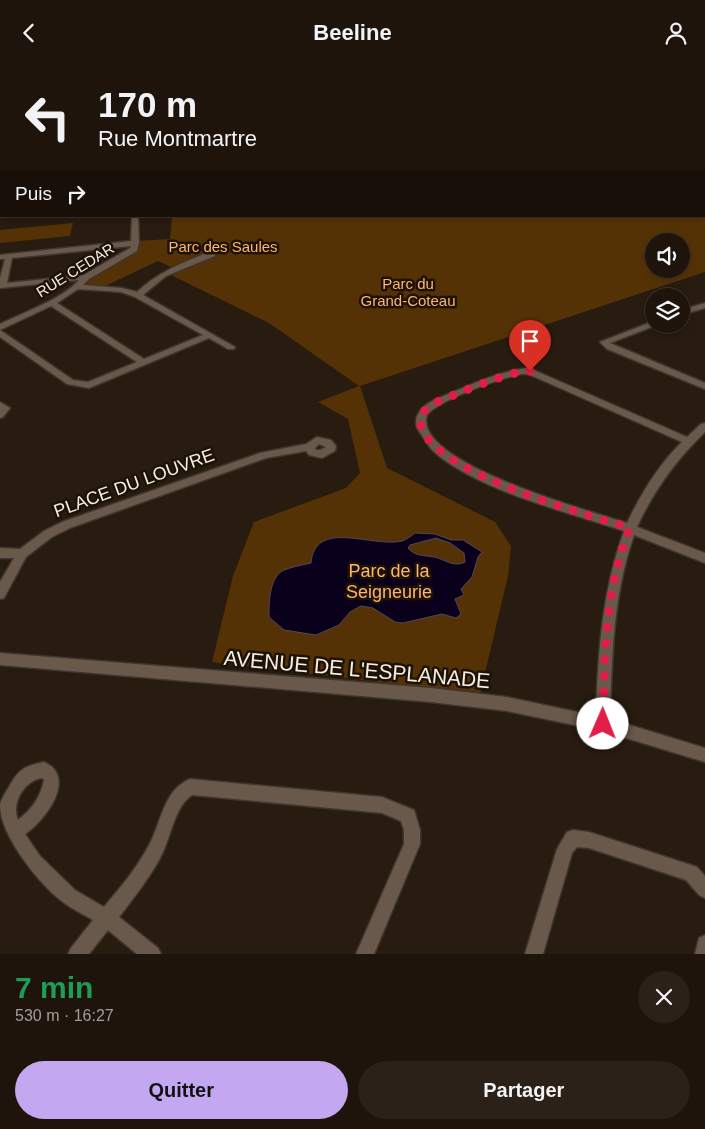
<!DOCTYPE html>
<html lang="fr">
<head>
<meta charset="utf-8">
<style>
	:root { --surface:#1e140b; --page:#2b2119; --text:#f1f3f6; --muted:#a19e9d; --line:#3c332c; --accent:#c4a7f1 }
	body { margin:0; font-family:Arial,sans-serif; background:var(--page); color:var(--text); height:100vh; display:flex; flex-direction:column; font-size:19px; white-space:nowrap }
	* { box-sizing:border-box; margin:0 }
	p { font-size:16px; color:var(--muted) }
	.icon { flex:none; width:28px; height:28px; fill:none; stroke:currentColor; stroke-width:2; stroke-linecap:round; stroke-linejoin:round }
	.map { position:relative; height:889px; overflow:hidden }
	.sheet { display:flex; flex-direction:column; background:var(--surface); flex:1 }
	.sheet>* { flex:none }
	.top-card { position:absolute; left:0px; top:0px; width:705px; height:152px; box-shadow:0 2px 8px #0003,0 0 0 1px var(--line); background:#1e140b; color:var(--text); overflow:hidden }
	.tools { position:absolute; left:645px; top:168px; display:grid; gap:10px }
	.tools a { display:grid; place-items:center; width:45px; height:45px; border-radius:50%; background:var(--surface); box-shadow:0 2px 8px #0003,0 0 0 1px var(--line); font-size:25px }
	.pin { position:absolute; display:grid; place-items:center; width:42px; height:42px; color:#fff; margin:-51px -21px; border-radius:50% 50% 50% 0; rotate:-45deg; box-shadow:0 0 5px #0007 }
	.pin .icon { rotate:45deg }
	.me { position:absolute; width:55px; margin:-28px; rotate:1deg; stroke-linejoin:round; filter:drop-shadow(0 0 4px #0008) }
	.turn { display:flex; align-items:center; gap:18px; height:105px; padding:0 15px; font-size:22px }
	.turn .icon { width:65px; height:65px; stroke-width:2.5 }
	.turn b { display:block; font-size:35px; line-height:42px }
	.then { display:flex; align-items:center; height:48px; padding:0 15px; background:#0003; gap:10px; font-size:19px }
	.round { display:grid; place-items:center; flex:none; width:52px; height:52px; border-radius:26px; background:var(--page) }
	.overview { display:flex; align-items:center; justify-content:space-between; height:85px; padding:0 15px }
	h1 { font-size:30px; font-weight:600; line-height:38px; color:#1e9e55 }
	.primary-button { display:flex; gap:10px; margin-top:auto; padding:10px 15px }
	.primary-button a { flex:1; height:58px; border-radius:30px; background:var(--accent); color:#111; font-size:20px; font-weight:600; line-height:58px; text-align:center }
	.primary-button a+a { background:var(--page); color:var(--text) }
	header { display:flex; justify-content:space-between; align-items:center; height:65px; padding:0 15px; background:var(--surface); font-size:22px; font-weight:600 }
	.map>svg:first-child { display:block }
	.green { fill:#553206; fill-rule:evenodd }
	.water { fill:#0b001c; stroke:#524859; fill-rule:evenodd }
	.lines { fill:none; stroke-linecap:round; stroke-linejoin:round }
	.stream { stroke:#524859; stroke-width:1 }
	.minor-casing { stroke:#3e352e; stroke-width:3 }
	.minor { fill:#68594b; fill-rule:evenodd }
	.route { stroke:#e11d48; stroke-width:9; stroke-dasharray:0 16.2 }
	.labels { text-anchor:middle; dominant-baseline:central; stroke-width:5; stroke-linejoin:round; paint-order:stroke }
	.far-park-label { font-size:15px; fill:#fdb66b; stroke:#1e1206 }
	.far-street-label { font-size:15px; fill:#f7efe6; stroke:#1e1206 }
	.street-label { font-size:18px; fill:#f7efe6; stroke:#1e1206 }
	.park-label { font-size:18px; fill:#fdb66b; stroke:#1e1206 }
	.near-street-label { font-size:21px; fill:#f7efe6; stroke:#1e1206 }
</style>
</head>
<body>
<header><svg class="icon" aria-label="back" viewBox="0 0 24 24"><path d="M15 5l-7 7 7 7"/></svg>Beeline<svg class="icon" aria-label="person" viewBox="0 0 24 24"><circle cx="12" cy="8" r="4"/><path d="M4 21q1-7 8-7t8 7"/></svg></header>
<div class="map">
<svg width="705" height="889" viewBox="0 0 705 889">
	<rect width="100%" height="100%" fill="#281b0f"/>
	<path class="green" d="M252,0H705V207L360,321L387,403L495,457L511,481L508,511L480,629L212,597L233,511L254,457L346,423L360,408L348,354L318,337L359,321L269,258L167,208L173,203L158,196L105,221H78L138,183L135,176L170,174L172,151H704V1ZM654,176H681V204H654Z
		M73,158L70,171L0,178V165Z"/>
	<path class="water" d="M415,468L435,469L451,475H463L482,487L478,492L472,512L461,524L464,530L455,534L461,549L456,553L442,549L403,558L395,557L373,543L361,541L350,547L339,560L316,570L284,565L269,552C269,538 269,512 284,505C292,502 302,500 311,498C315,453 372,483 402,476C406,475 411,471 415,468ZM436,473L450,478L464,488L465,497C453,503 445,494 434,492C424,490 416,492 408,483L410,480Z"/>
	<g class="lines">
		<path class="stream" d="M20,0L25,1
			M255,0L262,1
			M94,1L105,0"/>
		<defs>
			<path id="minor" d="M0,21H1V23H0Z
				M0,51L1,52V54L0,55Z
				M0,148L1,151H3L0,152Z
				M132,151H138L139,178L137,186L89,214L83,220L122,223L137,227C158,207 182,198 209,187H215V191L166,211L143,230L235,282L234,284H228L209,273L89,323L67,319L0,272V265L73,315L88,317L137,297L51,241L0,265V259C24,247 61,235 79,215L0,223V213L5,194H0V190L131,176ZM131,181L130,183L84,210L7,218L12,193ZM78,224L121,227L135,232L203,270L144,294L57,238Z
				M705,238V243L681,250V245Z
				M654,256V259L657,260L610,278L705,318V324L607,284L600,277Z
				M529,303L687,372L701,359L705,358V367C676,395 654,425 637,462L705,488V498L634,470C613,530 612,591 610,654L705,683V697L603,666L507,646L431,637L0,600V588L431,623L507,632L596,651C598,587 602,527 624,466C568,447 475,425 432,385C428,380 424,374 421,369C408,353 423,339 439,333C468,321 498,306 529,303ZM521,309H528L682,377C658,400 641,429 627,458C593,447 412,398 427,350C440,334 499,314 521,309Z
				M0,337L10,343L3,352L0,353Z
				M317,372L331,375L336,381L335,386L322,393L309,390L306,386L266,393L70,463L52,472L26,492L4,533L0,534V517L14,493H0V483L20,484L44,466L62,457L260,388L306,379ZM319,379L326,382L320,385H316L315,383Z
				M44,697C78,712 45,756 25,769L40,791L75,825L104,842C120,823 136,804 148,782C162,758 162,726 190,714L382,732L414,745L420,765V779L374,889H356L404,779V765L401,756L382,748L192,730C173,743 171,775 159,795C148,815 133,834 119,852L158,883L161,889H137L108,865L89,889H68L71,883L93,855C83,849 72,844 63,837C40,820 0,771 0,740C1,734 6,727 9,722C18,705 24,701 44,697ZM42,713L44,715C40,733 32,744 18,755C11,738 24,716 42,713Z
				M573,765L589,767L697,802L705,811V833L699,830L686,815L589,783L577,782L572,788L543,889H525L557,784L567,767Z
				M705,870V889H695L699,873Z"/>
		</defs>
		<use href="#minor" class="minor-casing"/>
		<use href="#minor" class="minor"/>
	</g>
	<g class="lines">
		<path class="route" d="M530,306C512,305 462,327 444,334C431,339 415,348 422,364C442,410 581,448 630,463C604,526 605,593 603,659"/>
	</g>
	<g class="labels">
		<g class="far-park-label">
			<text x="223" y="181">Parc des Saules</text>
			<text x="408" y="218">Parc du<tspan x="408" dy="17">Grand-Coteau</tspan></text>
		</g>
		<g class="far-street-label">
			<text transform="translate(75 205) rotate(-32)">RUE CEDAR</text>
		</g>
		<g class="street-label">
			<text transform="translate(134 418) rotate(-20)">PLACE DU LOUVRE</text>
		</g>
		<g class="park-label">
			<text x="389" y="506">Parc de la<tspan x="389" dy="21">Seigneurie</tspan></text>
		</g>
		<g class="near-street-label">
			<text transform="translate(357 604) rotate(5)">AVENUE DE L'ESPLANADE</text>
		</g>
	</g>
</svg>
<div class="tools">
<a><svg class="icon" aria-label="sound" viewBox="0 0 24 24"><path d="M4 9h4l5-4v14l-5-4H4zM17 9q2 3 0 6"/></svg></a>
<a><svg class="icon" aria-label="layers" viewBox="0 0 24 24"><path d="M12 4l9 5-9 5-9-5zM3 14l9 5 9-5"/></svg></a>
</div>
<div class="pin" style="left:530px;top:306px;background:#d93025"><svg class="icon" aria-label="arrive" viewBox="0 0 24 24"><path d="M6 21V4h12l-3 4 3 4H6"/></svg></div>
<svg class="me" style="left:603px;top:659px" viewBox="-20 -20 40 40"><circle r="19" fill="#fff"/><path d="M0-13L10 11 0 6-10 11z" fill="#e11d48"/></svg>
<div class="top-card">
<div class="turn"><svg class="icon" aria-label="left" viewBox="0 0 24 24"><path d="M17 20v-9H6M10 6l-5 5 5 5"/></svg><div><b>170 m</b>Rue Montmartre</div></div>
<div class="then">Puis<svg class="icon" aria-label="right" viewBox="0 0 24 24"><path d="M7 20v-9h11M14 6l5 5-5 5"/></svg></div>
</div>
</div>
<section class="sheet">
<div class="overview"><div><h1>7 min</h1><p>530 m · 16:27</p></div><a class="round"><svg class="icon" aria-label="close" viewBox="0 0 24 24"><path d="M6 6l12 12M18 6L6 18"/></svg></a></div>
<div class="primary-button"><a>Quitter</a><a>Partager</a></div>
</section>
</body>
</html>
